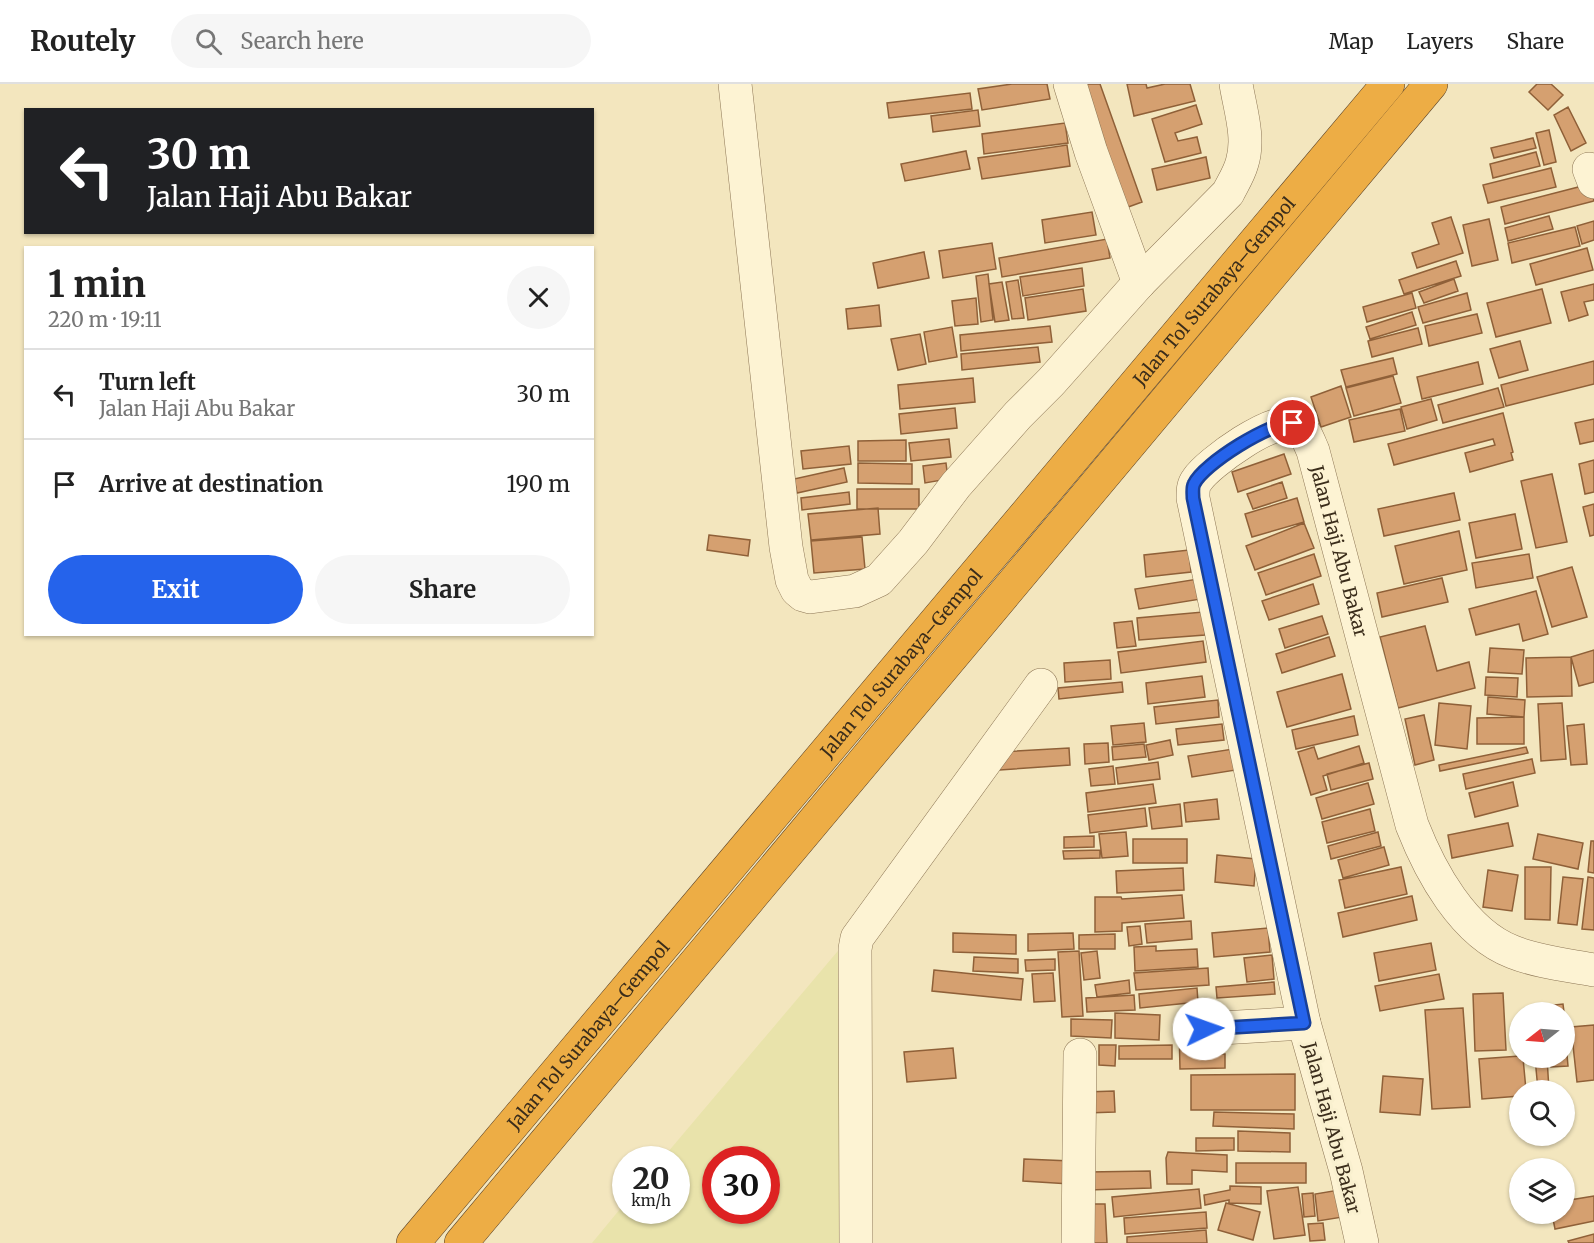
<!DOCTYPE html>
<html lang="en">
<head>
<meta charset="utf-8">
<style>
	:root { --surface:#fff; --page:#f6f6f6; --text:#222; --muted:#767676; --line:#e0e0e0; --accent:#2563eb }
	body { margin:0; font-family:Merriweather,serif; background:var(--page); color:var(--text); height:100vh; display:flex; flex-direction:column; font-size:22px; white-space:nowrap }
	* { box-sizing:border-box; margin:0 }
	p { font-size:20px; color:var(--muted) }
	.icon { flex:none; width:33px; height:33px; fill:none; stroke:currentColor; stroke-width:2; stroke-linecap:round; stroke-linejoin:round }
	.map { position:relative; flex:1; overflow:hidden }
	.sheet { position:absolute; left:24px; top:162px; width:570px; height:390px; display:flex; flex-direction:column; background:var(--surface); border-radius:0px; box-shadow:0 2px 4px #0004 }
	.sheet>* { flex:none }
	.guide { position:absolute; left:24px; top:24px; width:570px; height:126px; border-radius:0px; box-shadow:0 2px 4px #0004; background:#202124; color:#fff; overflow:hidden }
	.needle { width:39px; rotate:253deg }
	.buttons { position:absolute; left:1509px; top:918px; display:grid; gap:12px }
	.buttons a { display:grid; place-items:center; width:66px; height:66px; border-radius:50%; background:var(--surface); box-shadow:0 2px 4px #0004; font-size:30px }
	.speed { position:absolute; left:612px; top:1062px; display:flex; gap:12px; font-size:30px; font-weight:700; text-align:center }
	.speed>* { display:grid; place-content:center; width:78px; height:78px; border-radius:50%; background:var(--surface); box-shadow:0 2px 4px #0004; line-height:1 }
	.speed small { font-size:15px; font-weight:400 }
	.speed .limit { border:9px solid #d22; background:#fff; color:#111 }
	.pin { position:absolute; display:grid; place-items:center; width:51px; height:51px; color:#fff; margin:-26px; border:3px solid #fff; border-radius:50%; box-shadow:0 2px 6px #0007 }
	.me { position:absolute; width:66px; margin:-33px; rotate:87deg; stroke-linejoin:round; filter:drop-shadow(0 0 4px #0008) }
	.turn { display:flex; align-items:center; gap:21px; height:126px; padding:0 24px; font-size:27px }
	.turn .icon { width:78px; height:78px; stroke-width:2.5 }
	.turn b { display:block; font-size:42px; line-height:51px }
	.round { display:grid; place-items:center; flex:none; width:63px; height:63px; border-radius:32px; background:var(--page) }
	.summary { display:flex; align-items:center; justify-content:space-between; height:102px; padding:0 24px }
	h1 { font-size:36px; font-weight:700; line-height:45px }
	.button { display:flex; gap:12px; margin-top:auto; padding:12px 24px }
	.button a { flex:1; height:69px; border-radius:36px; background:var(--accent); color:#fff; font-size:24px; font-weight:700; line-height:69px; text-align:center }
	.button a+a { background:var(--page); color:var(--text) }
	ul { padding:0; list-style:none }
	li { display:flex; align-items:center; gap:18px; height:90px; padding:0 24px; border-top:2px solid var(--line) }
	li div { flex:1 }
	li b { display:block; font-size:22px }
	li em { font-style:normal }
	header { display:flex; align-items:center; gap:36px; box-sizing:border-box; height:84px; padding:0 30px; background:var(--surface); border-bottom:2px solid var(--line) }
	header strong { font-size:28px }
	nav { display:flex; gap:33px; margin-inline-start:auto; font-size:21px }
	.search { width:420px; height:54px; background:var(--page); display:flex; align-items:center; gap:15px; box-sizing:border-box; padding:0 21px; border-radius:33px; color:var(--muted); font-size:22px }
	.map>svg:first-child { display:block }
	.farmland { fill:#e9e3ab; fill-rule:evenodd }
	.building { fill:#d5a070; stroke:#8f6038; stroke-width:1.5 }
	.lines { fill:none; stroke-linecap:round; stroke-linejoin:round }
	.minor-casing { stroke:#8d7655; stroke-width:34 }
	.highway-casing { stroke:#5a432a; stroke-width:34 }
	.minor { stroke:#fdf3d3; stroke-width:33 }
	.highway { stroke:#edad45; stroke-width:33 }
	.route-casing { stroke:#184099; stroke-width:15 }
	.route { stroke:#2563eb; stroke-width:10 }
	.labels { text-anchor:middle; dominant-baseline:central; stroke-width:6; stroke-linejoin:round; paint-order:stroke }
	.street-label { font-size:18px; fill:#3b2d1b; stroke:#f9f0cf }
</style>
</head>
<body>
<header>
<strong>Routely</strong>
<div class="search"><svg class="icon" aria-label="search" viewBox="0 0 24 24"><circle cx="10" cy="10" r="6"/><path d="M15 15l6 6"/></svg>Search here</div>
<nav><a>Map</a><a>Layers</a><a>Share</a></nav>
</header>
<div class="map">
<svg width="1594" height="1159" viewBox="0 0 1594 1159">
	<rect width="100%" height="100%" fill="#f3e6be"/>
	<path class="farmland" d="M848,855L851,1159H592L625,1119L626,1126H676V1076L662,1075ZM716,1076H766V1126H716Z"/>
	<path class="building" d="M1012,0H1047L1050,15L982,26L978,5Z
		M1076,0H1100L1142,118L1120,126Z
		M1127,0H1146L1147,4L1165,0H1190L1195,17L1134,32Z
		M1537,0H1551L1563,11L1548,26L1529,8Z
		M970,9L972,25L889,34L887,19Z
		M1196,21L1202,40L1175,49L1178,57L1197,53L1201,69L1165,78L1152,35Z
		M1568,23L1586,59L1571,67L1554,31Z
		M978,26L980,42L933,48L931,32Z
		M1065,39L1068,59L984,70L982,50Z
		M1549,46L1556,78L1544,81L1536,49Z
		M1533,54L1536,64L1494,74L1491,64Z
		M1067,61L1070,82L982,95L978,74Z
		M966,67L970,85L905,97L901,80Z
		M1536,68L1540,82L1493,94L1490,80Z
		M1206,73L1210,94L1157,106L1152,85Z
		M1551,84L1556,103L1488,119L1483,101Z
		M1590,100L1594,117L1505,140L1501,123Z
		M1092,128L1096,151L1045,159L1042,136Z
		M1549,132L1553,145L1508,157L1505,144Z
		M1451,133L1463,169L1417,184L1412,169L1439,160L1432,139Z
		M1489,135L1498,176L1472,182L1463,141Z
		M1594,137V156L1582,160L1577,142Z
		M1575,143L1580,162L1512,179L1508,159Z
		M1107,155L1110,174L1002,193L999,174Z
		M992,159L996,185L943,194L939,167Z
		M1587,164L1593,186L1536,201L1530,180Z
		M924,168L929,194L878,204L873,179Z
		M1456,177L1461,192L1404,210L1399,196Z
		M1082,184L1084,202L1023,212L1020,193Z
		M988,190L993,236L981,238L976,192Z
		M1454,195L1458,207L1424,219L1419,208Z
		M1018,196L1024,234L1012,235L1006,198Z
		M1002,198L1009,236L995,238L989,200Z
		M1594,200V216L1584,218L1588,231L1569,237L1561,208Z
		M1083,205L1086,227L1028,236L1025,214Z
		M1542,205L1551,239L1496,253L1487,219Z
		M1412,209L1416,224L1367,238L1363,223Z
		M1467,209L1471,226L1423,239L1418,223Z
		M976,214L978,240L955,242L952,217Z
		M879,221L881,242L848,245L846,225Z
		M1412,228L1416,241L1370,255L1366,243Z
		M1477,230L1482,249L1429,262L1425,242Z
		M1050,242L1052,258L961,267L960,251Z
		M952,243L957,273L929,278L924,248Z
		M1418,244L1422,260L1372,273L1368,257Z
		M920,250L926,280L898,286L891,255Z
		M1520,257L1528,286L1499,294L1490,265Z
		M1038,263L1040,278L962,286L961,270Z
		M1393,274L1397,290L1346,303L1341,286Z
		M1594,277V300L1506,322L1501,301Z
		M1478,278L1483,300L1422,315L1417,293Z
		M1393,292L1401,319L1354,332L1346,304Z
		M973,294L975,318L900,325L898,301Z
		M1341,302L1351,333L1321,343L1311,313Z
		M1498,304L1504,323L1443,339L1438,321Z
		M1431,315L1437,336L1407,345L1401,323Z
		M955,324L957,344L901,350L899,330Z
		M1400,325L1405,347L1354,358L1349,336Z
		M1503,329L1513,368L1511,369L1513,376L1470,388L1465,369L1495,361L1493,355L1394,381L1388,360Z
		M1594,335V357L1580,360L1575,339Z
		M949,355L951,373L911,377L909,359Z
		M906,356V377H858V357Z
		M849,362L851,380L803,385L801,367Z
		M1284,370L1291,390L1238,408L1232,388Z
		M1594,376V408L1585,410L1579,380Z
		M858,379L912,380V400L858,399Z
		M946,379L948,395L925,399L923,382Z
		M844,384L847,398L797,409L794,395Z
		M1552,390L1567,458L1536,464L1521,397Z
		M1282,398L1287,414L1253,425L1247,410Z
		M857,405H919V425H857Z
		M849,408L850,420L802,426L801,414Z
		M1454,409L1460,436L1384,452L1378,425Z
		M1297,414L1304,438L1252,453L1245,430Z
		M1594,420V451L1590,452L1583,423Z
		M878,424L880,450L811,456L808,430Z
		M1515,430L1522,465L1476,474L1469,439Z
		M1304,439L1314,464L1255,486L1246,462Z
		M1459,447L1467,486L1404,500L1395,462Z
		M709,451L750,456L748,472L707,466Z
		M862,453L865,485L814,489L811,457Z
		M1189,466L1191,488L1146,493L1144,471Z
		M1314,470L1321,492L1266,511L1258,489Z
		M1529,470L1533,494L1476,504L1472,479Z
		M1572,483L1587,533L1552,543L1537,493Z
		M1442,494L1448,518L1382,533L1377,509Z
		M1198,495L1201,515L1139,525L1135,505Z
		M1313,500L1319,520L1269,536L1262,517Z
		M1536,507L1548,550L1523,557L1519,540L1476,551L1469,525Z
		M1203,528L1205,551L1139,556L1137,534Z
		M1322,532L1328,550L1285,564L1279,545Z
		M1132,537L1136,562L1117,564L1114,539Z
		M1425,542L1437,587L1469,578L1475,604L1398,624L1380,553Z
		M1329,553L1335,572L1282,589L1276,570Z
		M1203,557L1206,578L1121,589L1118,568Z
		M1490,564L1524,566L1522,590L1488,588Z
		M1594,566V598L1579,602L1571,573Z
		M1571,573L1572,612L1527,613L1526,574Z
		M1110,576L1111,595L1065,598L1064,579Z
		M1342,590L1351,625L1287,643L1277,608Z
		M1202,592L1205,613L1148,620L1146,599Z
		M1486,593L1518,594L1517,613L1485,611Z
		M1122,598L1123,608L1059,615L1058,604Z
		M1488,613L1525,616L1524,633L1487,630Z
		M1218,616L1219,633L1156,640L1154,623Z
		M1439,619L1471,622L1467,665L1435,661Z
		M1562,619L1566,675L1541,677L1538,620Z
		M1424,631L1434,676L1415,681L1405,635Z
		M1354,632L1358,651L1296,665L1292,646Z
		M1524,633V660H1477V634Z
		M1144,639L1146,658L1113,661L1111,642Z
		M1222,640L1224,656L1178,661L1176,645Z
		M1584,640L1587,680L1571,681L1567,642Z
		M1170,656L1173,671L1149,676L1146,661Z
		M1108,659L1109,678L1085,680L1084,660Z
		M1144,660L1146,673L1113,676L1112,663Z
		M1359,662L1364,679L1323,692L1327,706L1311,711L1298,668L1314,663L1318,675Z
		M1526,663L1528,669L1440,687L1439,681Z
		M1069,664L1070,681L1000,686L999,668Z
		M1233,665L1236,686L1192,693L1188,672Z
		M1532,675L1535,689L1466,705L1463,690Z
		M1158,678L1160,695L1118,700L1116,684Z
		M1369,679L1373,695L1331,706L1327,690Z
		M1113,682L1115,700L1091,702L1089,685Z
		M1513,698L1518,722L1475,733L1469,709Z
		M1368,699L1374,720L1322,735L1316,714Z
		M1153,700L1156,719L1088,728L1086,709Z
		M1217,715L1219,735L1186,738L1184,719Z
		M1180,720L1182,742L1152,745L1149,724Z
		M1145,724L1147,742L1090,749L1088,731Z
		M1370,725L1375,747L1327,759L1322,738Z
		M1508,739L1513,762L1452,774L1448,751Z
		M1126,748L1128,772L1102,774L1099,750Z
		M1378,748L1381,762L1331,775L1328,762Z
		M1538,750L1583,759L1578,785L1533,775Z
		M1094,752V763L1064,764V753Z
		M1133,755H1187V779H1133Z
		M1591,757H1594V789L1588,788Z
		M1384,763L1389,781L1343,794L1338,776Z
		M1100,766V774L1064,775L1063,767Z
		M1217,771L1256,775L1254,802L1215,798Z
		M1401,783L1407,810L1345,824L1339,796Z
		M1525,783H1551L1550,836L1525,835Z
		M1183,784L1184,806L1117,809L1116,787Z
		M1488,786L1518,791L1512,827L1483,823Z
		M1563,793L1583,795L1577,841L1558,839Z
		M1588,793L1594,794V846L1582,845Z
		M1182,811L1184,834L1122,839V847L1095,848V813H1121L1122,815Z
		M1412,812L1417,836L1343,853L1338,829Z
		M1191,837L1192,855L1147,859L1145,840Z
		M1140,842L1142,860L1129,862L1127,843Z
		M1268,844L1270,868L1214,873L1212,849Z
		M953,849L1016,851V870L953,868Z
		M1073,849L1074,865L1028,867V850Z
		M1115,850V865H1079V851Z
		M1431,859L1436,886L1379,897L1374,869Z
		M1156,862V867L1197,865L1198,883L1135,887L1134,863Z
		M1079,867L1083,932L1062,933L1058,868Z
		M1097,867L1100,894L1084,896L1081,869Z
		M1272,871L1274,895L1247,898L1244,874Z
		M974,873L1018,875V889L973,887Z
		M1055,875V886L1026,887L1025,876Z
		M1208,884L1209,901L1136,906L1134,889Z
		M934,886L1023,895L1021,916L932,907Z
		M1053,889L1055,917L1034,918L1032,890Z
		M1439,890L1444,915L1380,927L1375,902Z
		M1129,896L1130,909L1097,913L1095,901Z
		M1274,898L1275,910L1217,914L1216,903Z
		M1197,904L1198,918L1140,924L1139,910Z
		M1503,909L1506,966L1475,967L1473,910Z
		M1134,911L1135,926L1087,928L1086,914Z
		M1563,920L1564,928H1547L1546,922Z
		M1463,924L1470,1023L1432,1025L1425,926Z
		M1115,929L1160,931L1159,956L1115,954Z
		M1071,935L1112,936L1111,954L1071,952Z
		M1564,937L1568,982L1551,983L1550,974H1564Z
		M1594,941V996L1577,998L1571,943Z
		M1179,943H1194V970H1225V984L1180,985Z
		M1099,961H1116L1115,982L1099,981Z
		M1172,961V975H1119V962Z
		M953,964L956,994L907,998L904,968Z
		M1520,972L1523,974L1526,1006H1520V1012L1482,1015L1479,975Z
		M1535,974H1547L1549,1006H1538Z
		M1295,990V1026H1191V991Z
		M1383,992L1423,995L1420,1031L1380,1028Z
		M1114,1007L1115,1028L1086,1029L1085,1008Z
		M1214,1028L1294,1030V1045L1213,1042Z
		M1238,1047L1290,1049V1068L1238,1067Z
		M1196,1054H1234V1066L1196,1067Z
		M1168,1068L1227,1071V1088L1192,1086V1100H1167L1166,1074Z
		M1024,1075L1071,1077L1070,1100L1023,1097Z
		M1236,1079H1306V1099H1236Z
		M1150,1087L1151,1104L1088,1106V1088Z
		M1230,1102L1261,1103V1120L1229,1119V1116L1205,1121L1204,1111L1230,1106Z
		M1298,1103L1305,1151L1274,1155L1267,1107Z
		M1199,1105L1201,1124L1114,1133L1112,1113Z
		M1339,1106L1343,1133L1318,1137L1315,1110Z
		M1313,1109L1315,1132L1304,1133L1302,1110Z
		M1594,1112V1137L1555,1145L1552,1130H1564V1117Z
		M1226,1119L1260,1128L1253,1156L1218,1146Z
		M1083,1120H1105L1107,1159H1085Z
		M1206,1128L1207,1144L1125,1150L1124,1134Z
		M1323,1139L1325,1156L1310,1157L1308,1140Z
		M1206,1146L1207,1159H1127V1153Z
		M1594,1150V1159H1569L1568,1157Z"/>
	<g class="lines">
		<defs>
			<g id="minor">
				<path d="M735,0L786,463L792,496L797,506L803,511L810,513L855,507L879,496L913,458L956,401L1018,331L1051,298L1139,199L1228,109C1233,99 1239,90 1242,79C1250,54 1240,25 1236,0"/>
				<path d="M1070,0L1091,68L1139,199"/>
				<path d="M1589,85L1594,98"/>
				<path d="M1204,945L1304,939"/>
				<path d="M856,1159L855,865L857,854L1041,601"/>
				<path d="M1078,1159L1080,971"/>
				<path id="s1" d="M1362,1159L1346,1087L1304,939L1193,414C1193,407 1193,401 1197,396C1208,379 1275,331 1295,340C1305,345 1309,358 1313,367L1412,741C1430,787 1463,849 1513,868C1538,878 1567,881 1594,886"/>
			</g>
			<g id="highway">
				<path id="s2" d="M413,1159L1388,0"/>
				<path d="M461,1159L1431,0"/>
			</g>
		</defs>
		<use href="#minor" class="minor-casing"/>
		<use href="#highway" class="highway-casing"/>
		<use href="#minor" class="minor"/>
		<use href="#highway" class="highway"/>
	</g>
	<g class="lines">
		<defs>
			<path id="route" d="M1204,945L1304,939L1193,414C1193,409 1192,404 1194,400C1203,380 1272,337 1293,339"/>
		</defs>
		<use href="#route" class="route-casing"/>
		<use href="#route" class="route"/>
	</g>
	<g class="labels">
		<g class="street-label">
			<text stroke="none"><textPath href="#s2" startOffset="1244">Jalan Tol Surabaya–Gempol</textPath></text>
			<text stroke="none"><textPath href="#s1" startOffset="1036">Jalan Haji Abu Bakar</textPath></text>
			<text stroke="none"><textPath href="#s2" startOffset="758">Jalan Tol Surabaya–Gempol</textPath></text>
			<text stroke="none"><textPath href="#s2" startOffset="272">Jalan Tol Surabaya–Gempol</textPath></text>
			<text transform="translate(1332 1044) rotate(75)">Jalan Haji Abu Bakar</text>
		</g>
	</g>
</svg>
<div class="buttons">
<a><svg class="needle" viewBox="-14 -14 28 28"><path d="M0-13l5 13h-10z" fill="#e53935"/><path d="M0 13l5-13h-10z" fill="#767676"/></svg></a>
<a><svg class="icon" aria-label="search" viewBox="0 0 24 24"><circle cx="10" cy="10" r="6"/><path d="M15 15l6 6"/></svg></a>
<a><svg class="icon" aria-label="layers" viewBox="0 0 24 24"><path d="M12 4l9 5-9 5-9-5zM3 14l9 5 9-5"/></svg></a>
</div>
<div class="speed"><div>20<small>km/h</small></div><div class="limit">30</div></div>
<div class="pin" style="left:1293px;top:339px;background:#d93025"><svg class="icon" aria-label="arrive" viewBox="0 0 24 24"><path d="M6 21V4h12l-3 4 3 4H6"/></svg></div>
<svg class="me" style="left:1204px;top:945px" viewBox="-20 -20 40 40"><circle r="19" fill="#fff"/><path d="M0-13L10 11 0 6-10 11z" fill="#2563eb"/></svg>
<div class="guide">
<div class="turn"><svg class="icon" aria-label="left" viewBox="0 0 24 24"><path d="M17 20v-9H6M10 6l-5 5 5 5"/></svg><div><b>30 m</b>Jalan Haji Abu Bakar</div></div>
</div>
<section class="sheet">
<div class="summary"><div><h1>1 min</h1><p>220 m · 19:11</p></div><a class="round"><svg class="icon" aria-label="close" viewBox="0 0 24 24"><path d="M6 6l12 12M18 6L6 18"/></svg></a></div>
<ul>
<li><svg class="icon" aria-label="left" viewBox="0 0 24 24"><path d="M17 20v-9H6M10 6l-5 5 5 5"/></svg><div><b>Turn left</b><p>Jalan Haji Abu Bakar</p></div><em>30 m</em></li>
<li><svg class="icon" aria-label="arrive" viewBox="0 0 24 24"><path d="M6 21V4h12l-3 4 3 4H6"/></svg><div><b>Arrive at destination</b></div><em>190 m</em></li>
</ul>
<div class="button"><a>Exit</a><a>Share</a></div>
</section>
</div>
</body>
</html>
